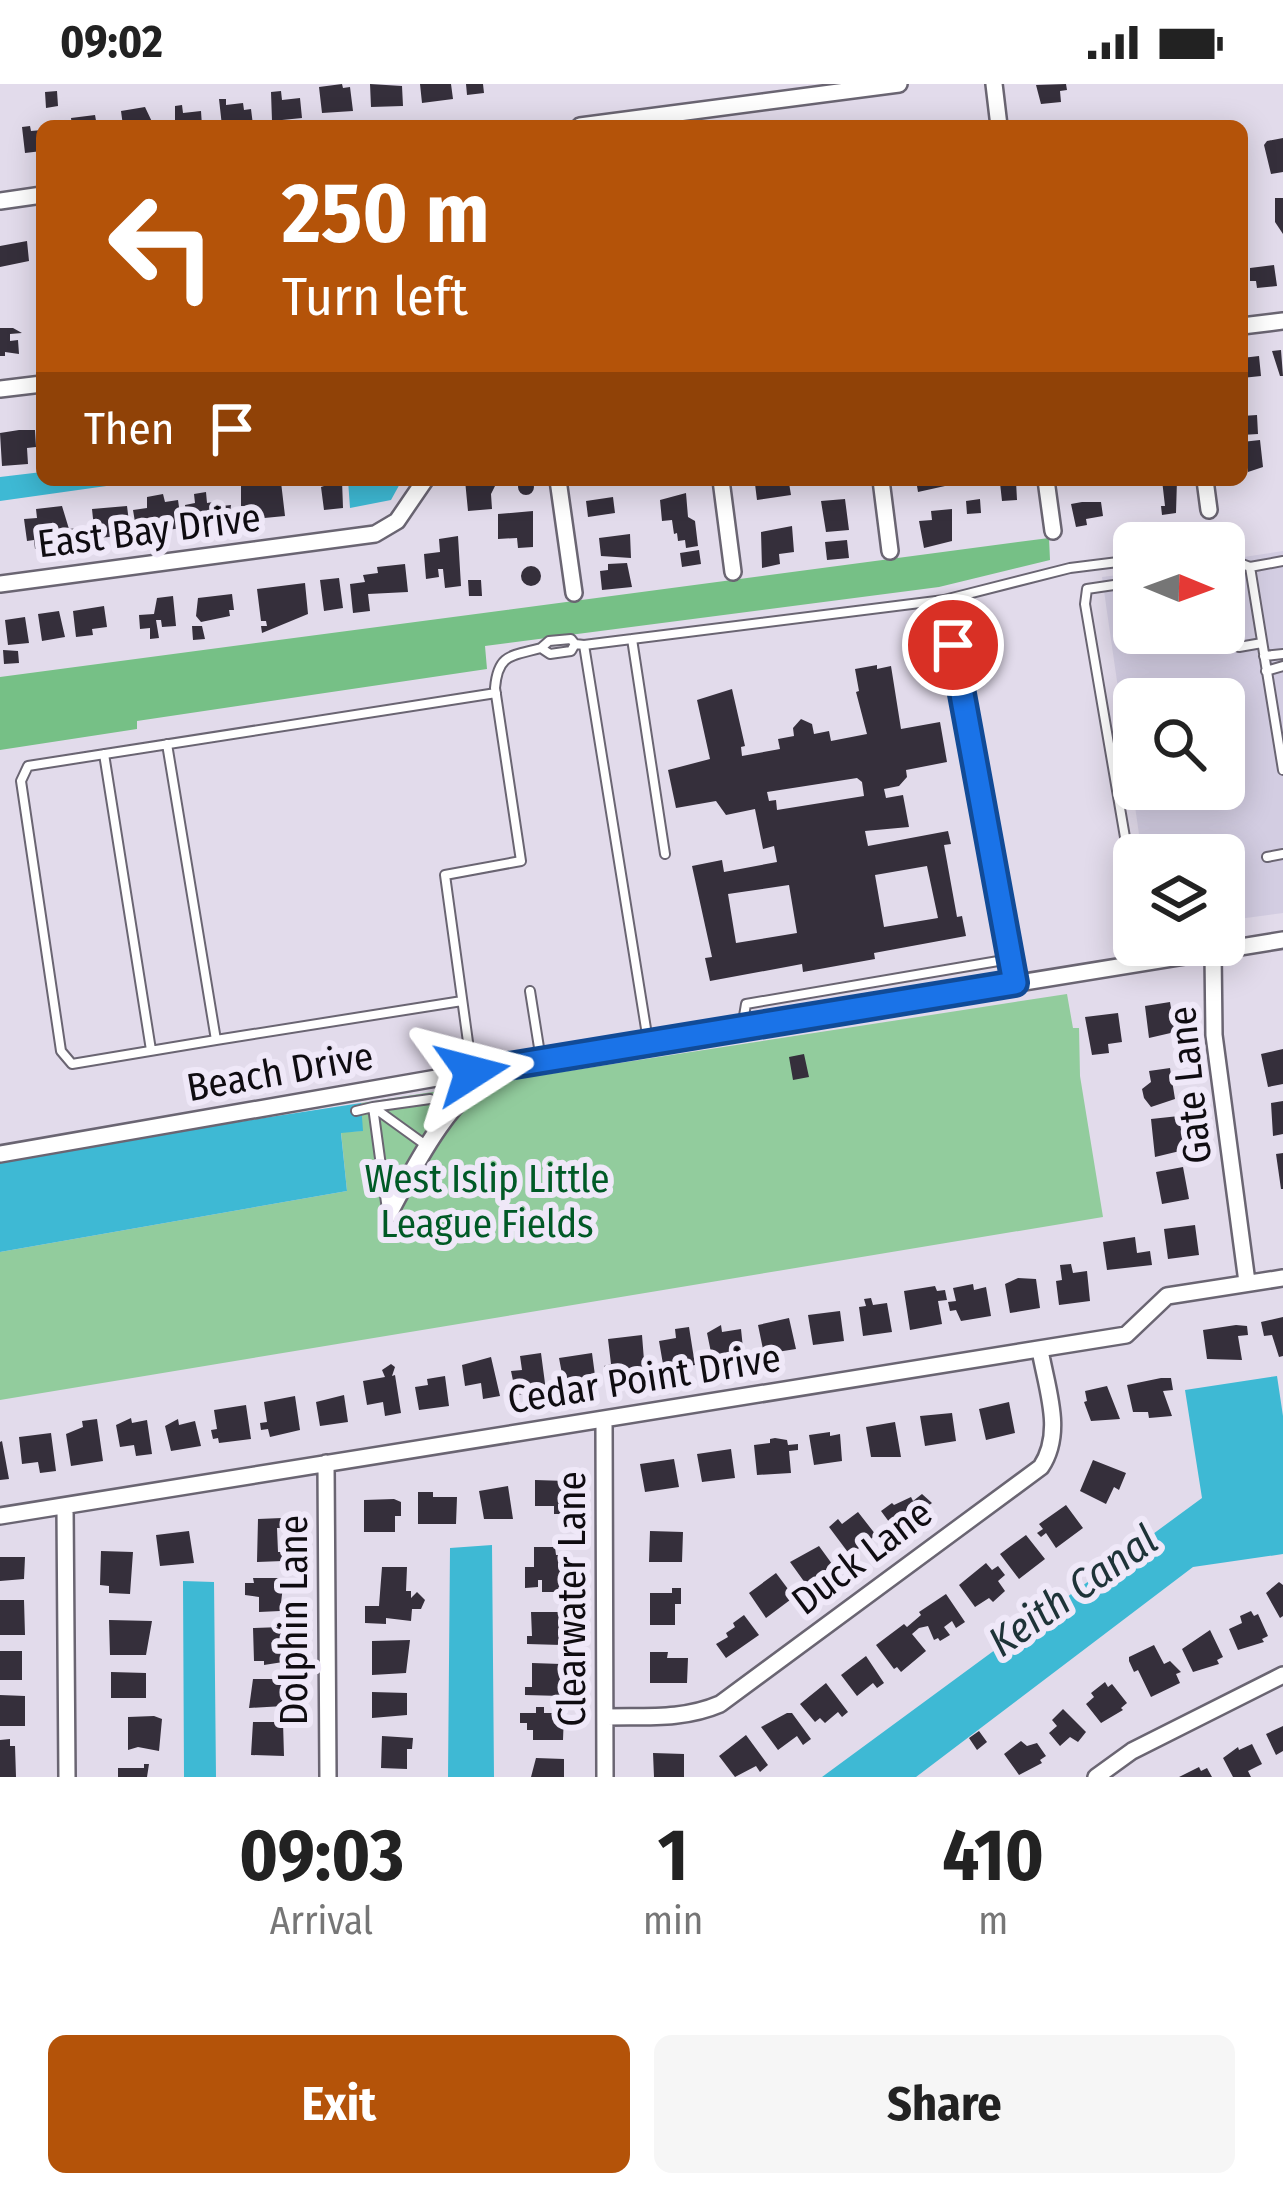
<!DOCTYPE html>
<html lang="en">
<head>
<meta charset="utf-8">
<style>
	:root { --surface:#fff; --page:#f6f6f6; --text:#222; --muted:#767676; --accent:#b45309 }
	body { margin:0; font-family:"Fira Sans Condensed",sans-serif; background:var(--page); color:var(--text); height:100vh; display:flex; flex-direction:column; font-size:45px; white-space:nowrap }
	* { box-sizing:border-box; margin:0 }
	p { font-size:39px; color:var(--muted) }
	.icon { flex:none; width:66px; height:66px; fill:none; stroke:currentColor; stroke-width:2; stroke-linecap:round; stroke-linejoin:round }
	.map { position:relative; height:1693px; overflow:hidden }
	.drawer { display:flex; flex-direction:column; background:var(--surface); flex:1 }
	.drawer>* { flex:none }
	.guide { position:absolute; left:36px; top:36px; width:1212px; height:366px; border-radius:18px; box-shadow:0 6px 30px #0003; background:#b45309; color:#fff; overflow:hidden }
	.needle { width:78px; rotate:91deg }
	.fabs { position:absolute; left:1113px; top:438px; display:grid; gap:24px }
	.fabs a { display:grid; place-items:center; width:132px; height:132px; border-radius:18px; background:var(--surface); box-shadow:0 6px 30px #0003; font-size:60px }
	.pin { position:absolute; display:grid; place-items:center; width:102px; height:102px; color:#fff; margin:-51px; border:6px solid #fff; border-radius:50%; box-shadow:0 3px 12px #0007 }
	.me { position:absolute; width:132px; margin:-66px; rotate:81deg; stroke-linejoin:round; filter:drop-shadow(0 0 9px #0008) }
	.turn { display:flex; align-items:center; gap:42px; height:252px; padding:0 48px; font-size:54px }
	.turn .icon { width:156px; height:156px; stroke-width:2.5 }
	.turn b { display:block; font-size:84px; line-height:102px }
	.then { display:flex; align-items:center; height:114px; padding:0 48px; background:#0003; gap:24px; font-size:45px }
	.eta { display:flex; justify-content:space-evenly; align-items:center; height:204px; text-align:center }
	.eta b { font-size:72px; font-weight:700; line-height:84px }
	.cta { display:flex; gap:24px; margin-top:auto; padding:24px 48px }
	.cta a { flex:1; height:138px; border-radius:18px; background:var(--accent); color:#fff; font-size:48px; font-weight:700; line-height:138px; text-align:center }
	.cta a+a { background:var(--page); color:var(--text) }
	.status { display:flex; justify-content:space-between; align-items:center; height:84px; padding:0 60px; background:var(--surface); direction:ltr }
	.status svg { height:33px; fill:currentColor }
	.map>svg:first-child { display:block }
	.medical { fill:#d3cde2; fill-rule:evenodd }
	.green { fill:#92cc9d }
	.forest { fill:#76c086 }
	.water { fill:#3eb9d4 }
	.building { fill:#352f3b; fill-rule:evenodd }
	.lines { fill:none; stroke-linecap:round; stroke-linejoin:round }
	.service-casing { stroke:#6a6572; stroke-width:12 }
	.minor-casing { stroke:#6a6572; stroke-width:20 }
	.service { stroke:#fff; stroke-width:8 }
	.minor { stroke:#fff; stroke-width:15 }
	.route-casing { stroke:#114b97; stroke-width:30 }
	.route { stroke:#1a73e8; stroke-width:21 }
	.labels { text-anchor:middle; dominant-baseline:central; stroke-width:12; stroke-linejoin:round; paint-order:stroke }
	.street-label { font-size:39px; fill:#0f0c11; stroke:#efe8f8 }
	.park-label { font-size:39px; fill:#005a26; stroke:#efe8f8 }
	.water-label { font-size:42px; font-style:italic; fill:#1e3338; stroke:#efe8f8 }
</style>
</head>
<body>
<div class="status"><b>09:02</b><svg viewBox="0 0 49 12"><path d="M0 12V9h3v3zM5 12V6h3v6zM10 12V3h3v9zM15 12V0h3v12zM26 1h20v11H26zM47 4h2v5h-2z"/></svg></div>
<div class="map">
<svg width="1283" height="1693" viewBox="0 0 1283 1693">
	<rect width="100%" height="100%" fill="#e2dbeb"/>
	<path class="medical" d="M1283,467V829L1224,837V771H1142L1102,493L1134,489V549H1224V476ZM1134,615H1224V705H1134Z"/>
	<path class="green" d="M1067,910L1073,944H1079L1080,992L1103,1133L0,1316V1168L347,1107L341,1048L362,1047L361,1019Z"/>
	<path class="forest" d="M1049,454L1050,476L939,503L485,562L487,585L137,637V645L0,666V593Z"/>
	<path class="water" d="M42,388V396H149L0,417V393Z
		M348,396H402L391,416L350,424Z
		M361,1019L363,1047L341,1049L347,1107L0,1168V1075Z
		M1277,1292L1283,1332V1470L1193,1483L916,1693H822L1202,1414L1185,1306Z
		M492,1461L494,1693H448L450,1464Z
		M183,1497L214,1498L216,1693H184Z"/>
	<path class="building" d="M342,0L343,4L350,3L353,27L322,29L319,3Z
		M370,0L402,2L403,22L371,23Z
		M420,0H451L453,15L422,19Z
		M466,0H483L484,9L467,11Z
		M1066,0L1067,6L1060,7L1061,18L1041,20L1036,1Z
		M57,7L58,22L46,24L45,8Z
		M281,7L282,16L300,14L302,34L272,37L271,8Z
		M219,15H226V21L243,19L244,26L251,25L253,41L222,42Z
		M182,21L183,29L201,27L202,42H175V22Z
		M145,23L154,42H123L121,27Z
		M95,31L97,42H72L71,34Z
		M30,42L31,47L42,46V67L25,69L22,43Z
		M1283,54V88L1271,90L1264,61L1267,57Z
		M1275,114H1283V150L1275,138Z
		M27,157L29,177L0,183V162Z
		M1274,181L1277,202L1257,204L1256,197H1250V184Z
		M0,244H13L22,249L10,250V257L18,256L19,270L5,268V272H0Z
		M1281,266L1283,292H1280L1272,267Z
		M1259,272L1261,292L1242,294V274Z
		M1257,331L1258,350L1242,351V332Z
		M19,346H35L36,363L27,364L28,380L2,382L0,349Z
		M1260,356L1263,383L1248,388V384L1242,385V358Z
		M518 403a8 8 0 1 1 16 0a8 8 0 1 1-16 0Z
		M342,396L343,424L324,426L321,403Z
		M465,396H498L491,410L492,425L468,427Z
		M784,396L789,399L791,411L757,416L755,400Z
		M916,396H945V402L918,408Z
		M1162,396H1177L1176,429L1162,431L1161,422H1165Z
		M1016,397L1017,416L1002,417L1000,399Z
		M281,398L285,432L253,435L252,422H241V401Z
		M206,408L207,419L213,418V423L231,421L229,439L188,445L185,421L195,419L194,410Z
		M686,409L688,433L695,437L698,462L686,464L685,456L678,457L677,449L674,450L672,436L662,437L660,416Z
		M163,410L165,418L178,416L182,444L137,450L133,426L147,424V413Z
		M613,413L615,429L588,433L586,417Z
		M845,415L849,446L826,448L821,417Z
		M980,415L981,429L967,430L966,417Z
		M1082,418H1101L1103,432L1086,435L1087,441L1076,443L1071,420Z
		M62,422L69,445L79,444L80,458L53,459V463L35,465L34,456L27,457L24,435L37,434L36,425Z
		M127,422L130,446L122,447L123,452L95,454L92,425Z
		M952,425V457L924,464L919,437L932,436L931,427Z
		M533,427V463L518,464L517,454L498,455V430Z
		M792,442L794,468L779,470L780,480L762,484L761,448Z
		M630,450L631,474L601,472L599,454Z
		M458,452L461,502L445,504L443,485H438L439,493L426,495L424,470L440,468L439,455Z
		M847,456L849,474L827,476L825,458Z
		M699,466L701,480L682,483L680,469Z
		M627,479L632,503L602,506L600,487L608,486V480Z
		M405,480L408,508L368,510L370,527L353,529L350,500L365,498L363,491L378,489L377,483Z
		M521 492a10 10 0 1 1 20 0a10 10 0 1 1-20 0Z
		M339,494L343,524L324,527L320,496Z
		M468,496H481L482,512H469Z
		M305,499L308,530L262,549L261,542H267L266,537H261L257,505Z
		M232,510L234,526H229L230,532L201,538L196,532L198,514Z
		M173,512L176,542L162,543L161,536H156L159,554L150,555V544L140,545L139,531L154,530L157,514Z
		M104,522L107,543L92,545L93,551L76,553L73,527Z
		M59,527L65,553L42,557L38,530Z
		M25,533L29,559L8,561L5,536Z
		M192,542H202L205,555L193,556Z
		M3,566L18,567L19,579L4,580Z
		M877,581V585L891,582L901,645L940,638L947,678L906,686L907,693L899,702L884,705L886,714L903,711L909,743L865,747L868,762L948,747L951,760L944,761L957,833L962,832L966,852L874,869L875,875L803,888L802,880L710,897L705,874L712,873L692,782L722,776L724,788L777,778L774,762L763,765L755,725L726,731L716,717L676,724L668,686L710,675L697,616L732,605L745,662L741,663L742,672L780,665L778,655L794,652L793,644L801,635L812,640L814,650L829,647L831,657L867,650L856,608L859,607L855,585ZM857,694L862,698L864,712L777,726L776,716L769,717L767,708ZM927,782L938,834L884,843L875,791ZM789,801L797,849L736,859L728,810Z
		M1170,918L1175,948L1149,954L1145,922Z
		M1118,929L1122,958L1108,960L1109,969L1092,971L1085,933Z
		M1283,965V1000L1268,1003L1261,970Z
		M804,970L809,993L793,996L789,973Z
		M1170,984L1175,1015L1151,1023L1144,1014L1142,1005L1151,998L1149,987Z
		M1283,1017V1050L1273,1052L1271,1019Z
		M1179,1032L1184,1066L1155,1073L1151,1035Z
		M1283,1069V1105H1281L1276,1070Z
		M1183,1083L1189,1115L1162,1120L1156,1088Z
		M1195,1141L1199,1171L1168,1175L1164,1145Z
		M1135,1153L1137,1169L1150,1167L1152,1181L1107,1186L1103,1158Z
		M1071,1180L1073,1189L1087,1187L1090,1217L1059,1221L1056,1197L1062,1196L1060,1181Z
		M1018,1194L1036,1195L1040,1224L1010,1229L1005,1200Z
		M973,1200L974,1206L986,1203L991,1232L961,1237L956,1226L950,1227L948,1218L956,1217L953,1204Z
		M935,1202L937,1207L945,1206L947,1216L938,1217L942,1240L910,1246L904,1207Z
		M871,1214L873,1221L887,1219L892,1248L863,1252L859,1223L866,1222L864,1215Z
		M840,1227L844,1257L813,1261L808,1231Z
		M1283,1233V1272L1279,1273L1272,1251L1264,1252L1261,1238Z
		M789,1234L796,1265L764,1270L758,1241Z
		M721,1241L722,1248L741,1245L744,1274L713,1278L707,1249Z
		M1236,1241L1247,1242L1248,1251L1238,1252L1242,1276L1207,1275L1203,1246Z
		M689,1243L695,1281L664,1286L659,1257L676,1254L675,1245Z
		M642,1251L645,1289L615,1295L611,1288L606,1289L604,1282L611,1280L608,1255Z
		M541,1269L546,1307L516,1311L511,1287L522,1286L520,1272Z
		M592,1269L596,1299L564,1300L559,1274Z
		M491,1273L500,1312L483,1315L481,1299L465,1302L462,1281Z
		M391,1280L395,1283L392,1292L395,1291L401,1329L385,1332L383,1318L367,1321L363,1297L385,1293L382,1286Z
		M445,1292L449,1322L419,1326L415,1303L428,1301L427,1295Z
		M1161,1294H1171L1173,1306L1163,1307L1172,1332L1149,1334L1148,1328H1133L1127,1301Z
		M1107,1302L1120,1335L1091,1337L1084,1318L1087,1317L1085,1307Z
		M344,1311L348,1338L320,1342L316,1318Z
		M295,1312L300,1346L270,1353L268,1345L261,1346L260,1339L267,1338L264,1318Z
		M1009,1318L1015,1349L986,1356L979,1325Z
		M246,1321L251,1355L219,1359L218,1354L213,1355L211,1346L217,1345L214,1326Z
		M952,1329L956,1357L925,1362L920,1332Z
		M131,1334L132,1339L147,1336L152,1370L136,1372L134,1361L120,1363L116,1341Z
		M97,1335L103,1377L71,1382L66,1350L83,1343L82,1337Z
		M178,1335L179,1341L195,1337L201,1362L171,1367L165,1342Z
		M895,1338L901,1373H871L866,1343Z
		M830,1348V1352L840,1350L842,1377L814,1381L809,1351Z
		M51,1349L56,1387L40,1389L38,1378L22,1380L19,1353Z
		M775,1354L787,1356L788,1361L798,1360V1366L789,1367L791,1389L757,1391L754,1361L770,1359V1355Z
		M2,1357L9,1395L0,1396V1358Z
		M731,1365L735,1394L702,1398L697,1370Z
		M674,1375L679,1403L645,1408L640,1380Z
		M1093,1376L1126,1389L1119,1406L1114,1403L1106,1420L1080,1407Z
		M535,1396L567,1397L569,1430H554V1422H535Z
		M508,1402L513,1435H484L479,1407Z
		M418,1408H433V1413H457L456,1440H418Z
		M922,1410L932,1419L895,1446L881,1427L892,1419L894,1421L911,1413L913,1417Z
		M394,1415L401,1418V1432H395V1448H364V1416Z
		M1066,1421L1083,1444L1056,1464L1046,1449L1041,1453L1037,1449L1043,1445L1039,1440Z
		M858,1428L876,1451L850,1471L829,1443L838,1435L842,1440Z
		M282,1434V1444H277L278,1468H282L283,1477L257,1478L258,1435Z
		M189,1447L194,1479L160,1482L156,1451Z
		M650,1447L683,1448L682,1478H649Z
		M1026,1451L1045,1475L1019,1495L1000,1470Z
		M819,1462L835,1484L808,1503L790,1478Z
		M534,1463H555L556,1471H562V1508H542V1496H538V1503L525,1504V1483H534Z
		M101,1467L133,1468L130,1510L109,1509V1502L100,1501Z
		M0,1473H25L24,1495L0,1497Z
		M986,1479L992,1486L998,1482L1005,1491L998,1497L1005,1507L993,1518L989,1514L975,1523L959,1501Z
		M382,1483H407L406,1507H411V1514L417,1508L425,1516L421,1525H412L411,1537L386,1534V1540L365,1539V1522H379Z
		M776,1489L794,1513L766,1534L749,1509Z
		M253,1494H284L280,1527L259,1528V1513L245,1511V1499H254Z
		M1279,1498L1283,1501V1532L1280,1534L1266,1509Z
		M672,1504H681V1520H675V1541H650V1509H672Z
		M946,1510L965,1538L956,1544L952,1537L944,1543L950,1551L940,1557L938,1554L934,1556L928,1542L919,1544L912,1550L926,1567L901,1588L897,1583L894,1585L876,1561L904,1540L907,1543L921,1531L919,1528Z
		M0,1516H24L25,1551H0Z
		M1251,1527L1254,1532L1258,1530L1268,1552L1262,1555L1264,1558L1238,1566L1229,1545L1242,1539L1240,1532Z
		M531,1528H561L562,1561L527,1560V1552H532Z
		M744,1531L759,1551L726,1574L716,1560L728,1553L726,1549L735,1543L733,1539Z
		M109,1536L152,1537L146,1571H110Z
		M282,1543L283,1578L264,1581V1577H254L253,1544Z
		M1210,1546L1223,1573L1217,1576L1219,1580L1193,1588L1182,1565Z
		M410,1556L406,1589L372,1591V1557Z
		M1154,1561L1164,1580L1170,1577L1181,1588L1176,1590L1180,1599L1151,1613L1138,1586L1134,1588L1129,1577V1573Z
		M0,1567H22V1596H0Z
		M650,1568H668L667,1574H688L687,1599H650Z
		M866,1572L884,1599L877,1604L873,1599L857,1612L841,1591Z
		M532,1579L561,1580L562,1612L525,1611V1603H532Z
		M111,1588L146,1589V1614H111Z
		M253,1595H282L284,1622L249,1624Z
		M1105,1598L1108,1603L1112,1600L1127,1619L1121,1624L1123,1626L1101,1639L1086,1620L1094,1613L1091,1609Z
		M826,1599L848,1628L842,1633L838,1628L825,1639L820,1634L815,1638L800,1620Z
		M372,1608L407,1609V1631L372,1634Z
		M0,1611L25,1612V1642H0Z
		M536,1623H544V1629H564L563,1656H533V1646H527V1639H520V1629H536Z
		M1063,1625L1086,1648L1078,1658L1070,1653L1060,1662L1049,1649L1057,1642L1052,1636Z
		M787,1629H792L811,1655L803,1661L797,1652L778,1666L761,1643Z
		M154,1632L162,1635L159,1667L138,1663L128,1666V1633Z
		M253,1638H283L284,1672L251,1671Z
		M1283,1642V1667L1276,1671L1266,1650Z
		M979,1647L987,1658L977,1666L969,1654Z
		M746,1651L768,1681L760,1688L756,1682L735,1693L719,1672Z
		M382,1652L413,1654L412,1665H407V1685L381,1684Z
		M10,1655V1662H15L16,1693H0V1656Z
		M1021,1657L1027,1662L1037,1659L1046,1672L1040,1676L1042,1679L1019,1691L1004,1670Z
		M1252,1660L1262,1680L1248,1687L1251,1693H1233L1223,1674L1238,1663L1239,1666Z
		M653,1669L684,1670V1693H654Z
		M536,1674L564,1675V1693H531Z
		M144,1680H149L147,1693H118V1684H144Z
		M1199,1683L1201,1687L1207,1684L1212,1693H1179Z"/>
	<g class="lines">
		<defs>
			<path id="service" d="M1224,473L1250,483L1283,477
				M1250,483L1283,686
				M1224,496L1232,512L1239,563L1262,559
				M944,516L1015,898
				M632,555L665,770
				M575,560L571,567L550,570L541,564L549,557L571,555L575,560L584,561
				M1264,572L1283,570
				M1266,587L1283,582
				M167,660L216,956L462,917
				M104,670L151,966
				M1267,773L1283,770
				M1132,794L1085,520L1087,505L1134,498
				M530,907L541,976
				M742,944L746,920L1010,875
				M216,956L72,980L61,967L21,697L28,682L496,609
				M648,957L584,561L944,516L1070,484L1134,476
				M472,987L445,791L521,777L495,604C498,570 511,572 541,564
				M356,1027L373,1023L427,1062
				M387,1126L373,1023L430,1015"/>
			<path id="minor" d="M994,0L999,42
				M580,42L899,0
				M0,117L42,111
				M1242,242L1283,237
				M0,305L42,300
				M558,396L574,509
				M721,396L733,488
				M881,396L890,467
				M1046,396L1053,447
				M1205,396L1209,426
				M0,500L375,450L397,437L425,396
				M1213,868L1214,951L1247,1198
				M0,1070L448,992L1283,856
				M388,1132C410,1091 452,1004 498,991
				M604,1336L605,1693
				M326,1379L328,1693
				M65,1422L67,1693
				M0,1432L1126,1251L1167,1212L1283,1194
				M606,1633C645,1632 683,1636 720,1620L1041,1383C1064,1348 1047,1306 1040,1266
				M1096,1693L1132,1667L1283,1591"/>
		</defs>
		<use href="#service" class="service-casing"/>
		<use href="#minor" class="minor-casing"/>
		<use href="#service" class="service"/>
		<use href="#minor" class="minor"/>
	</g>
	<g class="lines">
		<defs>
			<path id="route" d="M472,988L1015,899L953,561"/>
		</defs>
		<use href="#route" class="route-casing"/>
		<use href="#route" class="route"/>
	</g>
	<g class="labels">
		<g class="street-label">
			<text transform="translate(149 447) rotate(-7)">East Bay Drive</text>
			<text transform="translate(280 988) rotate(-10)">Beach Drive</text>
			<text transform="translate(1190 1001) rotate(-96)">Gate Lane</text>
			<text transform="translate(644 1295) rotate(-9)">Cedar Point Drive</text>
			<text transform="translate(862 1473) rotate(-37)">Duck Lane</text>
			<text transform="translate(572 1515) rotate(-90)">Clearwater Lane</text>
			<text transform="translate(294 1536) rotate(-90)">Dolphin Lane</text>
		</g>
		<g class="park-label">
			<text x="487" y="1095">West Islip Little<tspan x="487" dy="45">League Fields</tspan></text>
		</g>
		<g class="water-label">
			<text transform="translate(1073 1507) rotate(-35)">Keith Canal</text>
		</g>
	</g>
</svg>
<div class="fabs">
<a><svg class="needle" viewBox="-14 -14 28 28"><path d="M0-13l5 13h-10z" fill="#e53935"/><path d="M0 13l5-13h-10z" fill="#767676"/></svg></a>
<a><svg class="icon" aria-label="search" viewBox="0 0 24 24"><circle cx="10" cy="10" r="6"/><path d="M15 15l6 6"/></svg></a>
<a><svg class="icon" aria-label="layers" viewBox="0 0 24 24"><path d="M12 4l9 5-9 5-9-5zM3 14l9 5 9-5"/></svg></a>
</div>
<div class="pin" style="left:953px;top:561px;background:#d93025"><svg class="icon" aria-label="arrive" viewBox="0 0 24 24"><path d="M6 21V4h12l-3 4 3 4H6"/></svg></div>
<svg class="me" style="left:472px;top:988px" viewBox="-20 -20 40 40"><path d="M0-17L14 15 0 8-14 15z" fill="#1a73e8" stroke="#fff" stroke-width="4"/></svg>
<div class="guide">
<div class="turn"><svg class="icon" aria-label="left" viewBox="0 0 24 24"><path d="M17 20v-9H6M10 6l-5 5 5 5"/></svg><div><b>250 m</b>Turn left</div></div>
<div class="then">Then<svg class="icon" aria-label="arrive" viewBox="0 0 24 24"><path d="M6 21V4h12l-3 4 3 4H6"/></svg></div>
</div>
</div>
<section class="drawer">
<div class="eta">
<div><b>09:03</b><p>Arrival</p></div>
<div><b>1</b><p>min</p></div>
<div><b>410</b><p>m</p></div>
</div>
<div class="cta"><a>Exit</a><a>Share</a></div>
</section>
</body>
</html>
